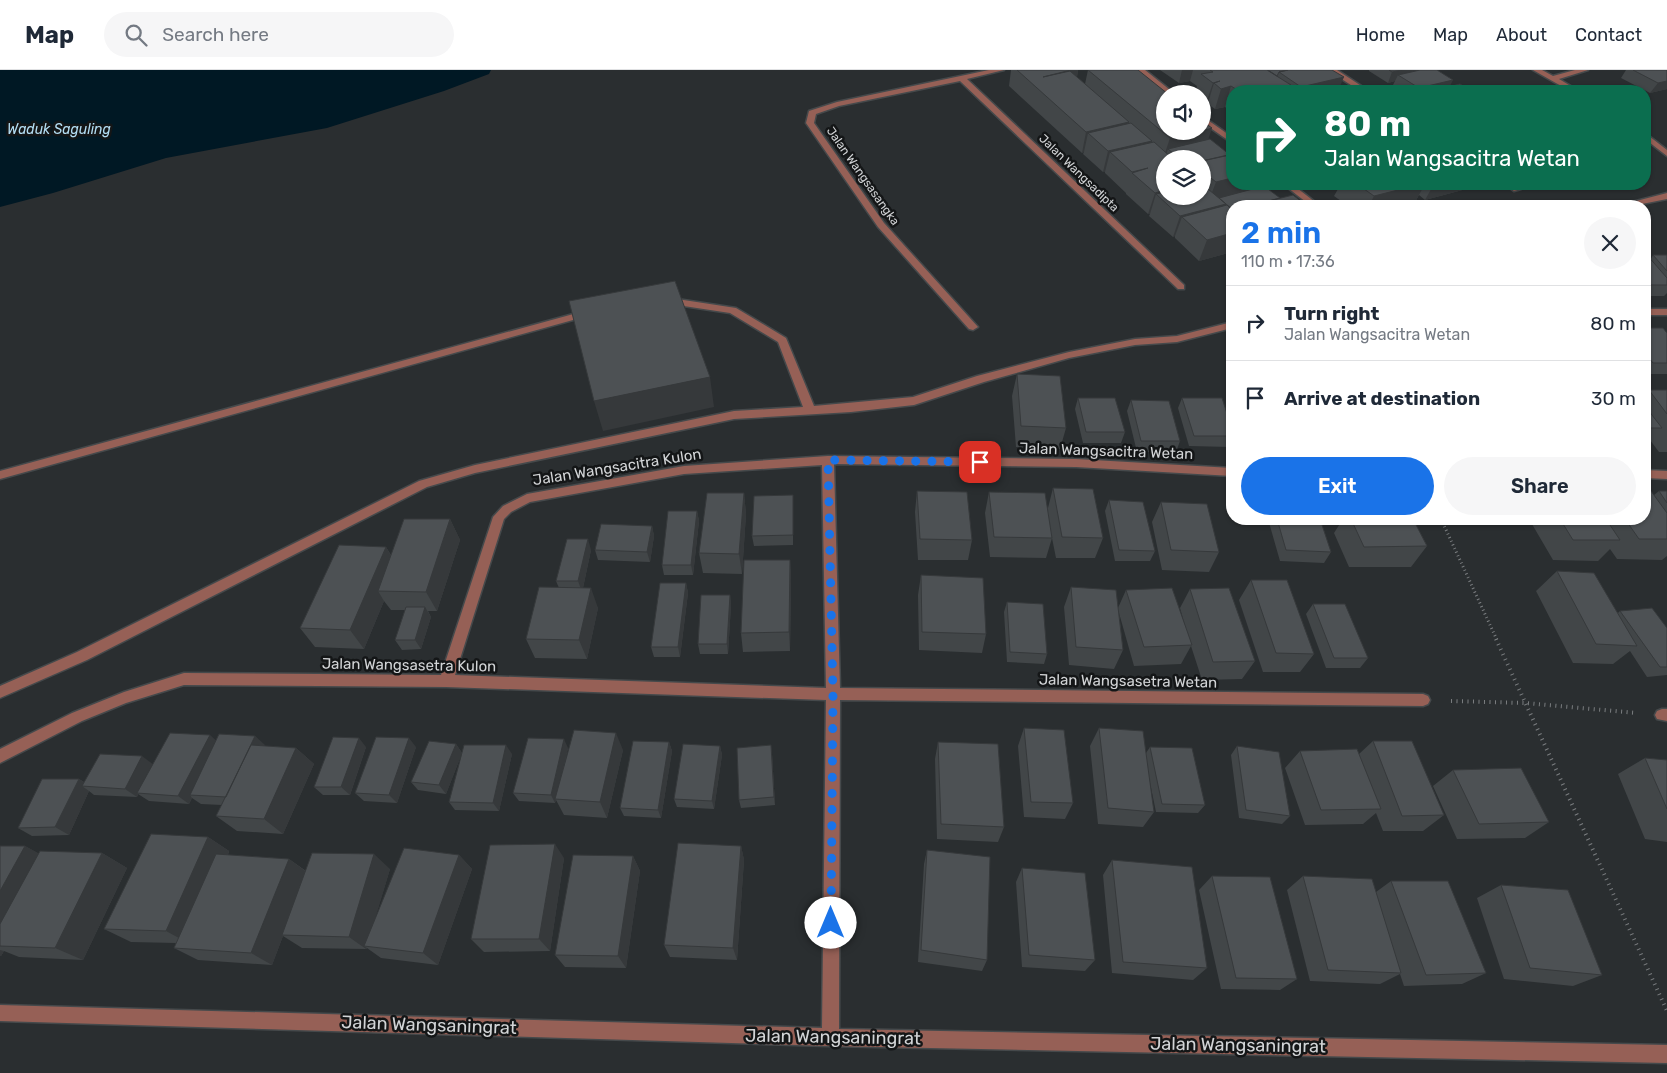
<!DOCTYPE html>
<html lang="en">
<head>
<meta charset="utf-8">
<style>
	:root { --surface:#fff; --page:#f6f6f7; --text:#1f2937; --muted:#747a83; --line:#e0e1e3; --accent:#1a73e8 }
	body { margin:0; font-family:Rubik,sans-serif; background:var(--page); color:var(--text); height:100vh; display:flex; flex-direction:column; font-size:19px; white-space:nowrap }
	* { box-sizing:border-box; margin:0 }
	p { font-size:16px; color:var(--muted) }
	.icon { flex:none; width:28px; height:28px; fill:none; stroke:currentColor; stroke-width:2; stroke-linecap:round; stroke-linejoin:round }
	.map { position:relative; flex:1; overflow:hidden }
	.panel { position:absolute; left:1226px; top:130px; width:425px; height:325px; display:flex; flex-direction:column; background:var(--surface); border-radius:20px; box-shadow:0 1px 4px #0004 }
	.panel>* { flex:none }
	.guide { position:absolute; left:1226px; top:15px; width:425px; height:105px; border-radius:20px; box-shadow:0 1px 4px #0004; background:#0b6e4f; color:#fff; overflow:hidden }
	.fabs { position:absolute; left:1156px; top:15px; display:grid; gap:10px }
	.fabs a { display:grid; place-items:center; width:55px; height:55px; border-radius:50%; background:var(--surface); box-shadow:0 1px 4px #0004; font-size:25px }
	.pin { position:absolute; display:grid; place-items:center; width:42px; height:42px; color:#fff; margin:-21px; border-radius:10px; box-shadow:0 2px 8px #0006 }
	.me { position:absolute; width:55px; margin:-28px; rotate:0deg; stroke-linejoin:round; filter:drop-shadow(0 0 4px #0008) }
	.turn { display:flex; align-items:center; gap:18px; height:105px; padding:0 15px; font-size:22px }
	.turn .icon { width:65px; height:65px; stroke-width:2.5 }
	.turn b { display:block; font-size:35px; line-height:42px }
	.round { display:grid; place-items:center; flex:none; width:52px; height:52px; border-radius:26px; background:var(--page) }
	.headline { display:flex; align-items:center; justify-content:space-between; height:85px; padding:0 15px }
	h1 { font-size:30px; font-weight:600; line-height:38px; color:var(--accent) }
	.primary-button { display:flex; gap:10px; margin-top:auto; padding:10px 15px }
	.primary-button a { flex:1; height:58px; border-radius:30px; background:var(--accent); color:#fff; font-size:20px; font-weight:600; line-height:58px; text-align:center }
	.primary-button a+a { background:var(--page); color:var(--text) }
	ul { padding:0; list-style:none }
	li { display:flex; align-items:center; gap:15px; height:75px; padding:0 15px; border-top:1px solid var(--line) }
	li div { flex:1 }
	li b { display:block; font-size:19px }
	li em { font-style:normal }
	header { display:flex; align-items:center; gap:30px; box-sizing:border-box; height:70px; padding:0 25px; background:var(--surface); border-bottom:1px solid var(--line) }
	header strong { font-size:24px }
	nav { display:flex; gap:28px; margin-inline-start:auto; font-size:18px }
	.search { width:350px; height:45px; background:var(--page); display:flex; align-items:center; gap:12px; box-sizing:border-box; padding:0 18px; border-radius:28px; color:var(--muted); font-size:19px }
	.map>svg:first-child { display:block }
	.water { fill:#001824 }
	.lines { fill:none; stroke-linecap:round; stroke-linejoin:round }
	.minor-casing { stroke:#45494b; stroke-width:3 }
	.path-far1 { stroke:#7b7e80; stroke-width:3; stroke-dasharray:1 3; stroke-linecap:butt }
	.path { stroke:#7b7e80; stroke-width:4; stroke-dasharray:1 4.5; stroke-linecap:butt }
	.minor { fill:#966056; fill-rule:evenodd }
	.wall { fill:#424648; fill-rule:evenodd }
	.shaded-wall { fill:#36393b }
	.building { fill:#4d5154; stroke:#36393b }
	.route { stroke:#1a73e8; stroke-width:9; stroke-dasharray:0 16.2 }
	.labels { text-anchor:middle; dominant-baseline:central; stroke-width:5; stroke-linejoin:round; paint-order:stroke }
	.far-street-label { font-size:12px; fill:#d2d4d6; stroke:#141617 }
	.far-water-label { font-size:14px; font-style:italic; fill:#b3ddf3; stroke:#141617 }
	.street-label { font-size:15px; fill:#d2d4d6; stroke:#141617 }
	.near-street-label { font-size:18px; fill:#d2d4d6; stroke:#141617 }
</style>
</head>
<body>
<header>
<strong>Map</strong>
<div class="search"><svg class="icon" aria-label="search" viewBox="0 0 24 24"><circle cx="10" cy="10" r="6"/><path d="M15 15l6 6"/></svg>Search here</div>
<nav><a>Home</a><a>Map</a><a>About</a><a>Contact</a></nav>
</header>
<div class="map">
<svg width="1667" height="1003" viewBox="0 0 1667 1003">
	<rect width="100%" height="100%" fill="#2a2e30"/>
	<path class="water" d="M0,0H491L489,4L444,21L327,58L166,88L53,123L0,137Z"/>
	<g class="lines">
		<defs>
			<path id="minor" d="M989,0H1004L967,9L1184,215V219H1178L960,11L839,36L816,44L814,53L884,153L978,257L973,260L969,259L878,157L806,53L809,41L837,32Z
				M1136,0H1145L1175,24H1166Z
				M1328,0H1337L1369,21H1360Z
				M1533,0H1542L1553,6L1575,0H1588L1559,9L1579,21H1570Z
				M1202,46L1232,67V73L1202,52Z
				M1645,63L1667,80V86L1645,69Z
				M1283,114H1292L1320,136H1311Z
				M1505,114H1515L1521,119L1514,121Z
				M1667,123V129L1632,136H1617Z
				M677,229L736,238L786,268L814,336L913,327L977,306L1069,282L1135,269L1177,266L1232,252V258L1177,272L1135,275L1069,288L984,312L914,335L851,342L734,349L475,403L427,417L87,590L0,628V616L77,582L419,411L475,395L734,341L803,337L778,272L730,243L677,235L667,236L662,233L664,231Z
				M1645,239H1667V245H1645Z
				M588,240L593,243L591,245L0,409V401Z
				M828,386L1076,389L1232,398V406L1076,397L834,394L840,618L1423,624L1428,626L1430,630L1428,634L1423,636L840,630L839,959L1667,975V993L830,976L0,951V935L822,958L826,630L446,617L184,615L126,633L82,651L0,693V679L72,643L124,622L184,603L441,605L493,447L503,436L527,424L684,396ZM822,395L826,618L455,605L504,449L511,442L530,432L684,404Z
				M1645,400L1667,401V409L1645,408Z
				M1662,639H1667V651L1657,649L1655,645L1657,641Z"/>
		</defs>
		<use href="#minor" class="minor-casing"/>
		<path class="path-far1" d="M1441,449L1497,570"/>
		<path class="path" d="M1496,569L1667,941
			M1451,631L1525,633L1637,643"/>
		<use href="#minor" class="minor"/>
	</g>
	<path class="wall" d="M1011,0H1078L1077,7L1085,14L1088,0L1209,69L1232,114H1259L1257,118L1280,128L1307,136H1232V182L1199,191L1175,168V166L1173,167L1149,146L1150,144H1148L1126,124V123L1105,103V102H1103L1083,84L1084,82L1082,83L1009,16ZM1165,89H1202V126Z
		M1160,0H1332L1338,21H1345H1232V42L1225,37L1215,39L1208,34V33H1206L1202,30V24H1195L1197,16L1190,11L1179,13Z
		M1369,0H1437L1449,17L1472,21H1402L1393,15L1395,11L1388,13L1369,1Z
		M1626,0H1667V19L1650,23L1621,8Z
		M1330,114H1472L1470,118L1425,130L1419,125L1414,134L1406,136H1348L1334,126L1338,119Z
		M1645,185L1651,189L1653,185H1667V223L1664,226H1645Z
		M1645,258L1667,263V304H1645Z
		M1017,304L1066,358L1060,379L1016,377L1012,326Z
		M1649,320H1667V382H1659L1650,370L1645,375V324Z
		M1078,328L1125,362L1121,373H1083L1075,339Z
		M1182,328L1232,359V371L1230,377L1189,376L1178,338Z
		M1131,330L1180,371L1176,382H1137L1127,341Z
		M1053,418L1103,468L1095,488H1056L1052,468L1046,488L990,487L985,443L989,422L1048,438Z
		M917,421L972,470L968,490H918L915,442Z
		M1659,421H1667V486L1662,490L1617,489L1610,479L1598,491L1553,490L1529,449H1645L1654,425Z
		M744,423L746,444L742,504L703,503L699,483Z
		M793,425V475L754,476L752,466Z
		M1109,430L1155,481L1150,491H1115L1105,441Z
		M1161,432L1219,482L1209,502L1162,500L1152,452Z
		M697,441L699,451L693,505H664L662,495Z
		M450,449L460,470L437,541H428L431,547L421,579L402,580L395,570L405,540H391L384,531L364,579L315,577L300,558L386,477L391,485Z
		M1268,449H1320L1331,482L1324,493L1280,491Z
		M1343,449H1413L1427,476L1411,497H1349L1334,463Z
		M652,456L654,466L650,492L598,490L595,480Z
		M591,480L583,518L598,538L587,589L535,588L526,569L559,518L556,511Z
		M790,490L791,510L790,581L743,582L741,563Z
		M1557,501L1618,543L1620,541L1667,558V605L1647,607L1630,581L1613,594L1573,593L1536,521Z
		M921,505L986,564L982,583L919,580L918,525Z
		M1251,510L1314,584L1300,602H1263L1239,530Z
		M686,513L688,523L680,587H654L651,577Z
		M1071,517L1118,538L1126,520L1185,556L1180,538L1190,519L1255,591L1242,609L1202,610L1191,576L1181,594L1134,596L1119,543L1123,580L1114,599L1069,595L1064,537Z
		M730,525L731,535L728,584H700L698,574Z
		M1007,532L1047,584L1044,594L1007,592L1004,542Z
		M1313,534L1368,588L1360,598H1326L1306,544Z
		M1024,658L1073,733L1065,749L1024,747L1018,676Z
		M1099,658L1146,683L1150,677L1205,735L1198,743L1156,742L1149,708L1154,742L1143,757L1098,754L1090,676Z
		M255,666L264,676L296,678L314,694L283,764L237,761L216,746L222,735L201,734L192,728L189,734L149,731L138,724L137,727L94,725L89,721L69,765L32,766L18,758L79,709L84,712L153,694L216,671Z
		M1373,671L1444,745L1423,761H1383L1376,743L1363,754L1305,755L1285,698L1300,681L1359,684Z
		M669,672L672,681L661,748L624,746L620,738Z
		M938,672L1004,757L998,772L937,769L935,689Z
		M456,674L462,683L446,724L418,720L411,712Z
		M720,676L722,685L714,739L677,737L674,729Z
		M1237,676L1290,746L1282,754L1239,748L1231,685Z
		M366,677L350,725H323L314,717Z
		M416,677L397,733L364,731L355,723Z
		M568,678L564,697L623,680L607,748L564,745L556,730L555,733L519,731L513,723Z
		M512,684L499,741L455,740L449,732Z
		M772,684L775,735L741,738L739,730Z
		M1645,688L1667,690V772L1645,769L1618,704Z
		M1453,700L1549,752L1525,768L1457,769L1433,716Z
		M208,767L229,781L228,785L289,789L306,801L390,799L375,848L459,785L472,799L438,895L381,888L367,878L366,879L302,878L283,866L272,895L198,890L174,878L176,873L131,872L104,859Z
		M0,776H25L39,784L102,783L127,798L83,890L19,887L4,881L1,886H0Z
		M741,776L744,790L737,890L670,887L664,875Z
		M927,780L987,890L982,901L918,892L924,794Z
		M633,786L640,801L626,898L565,897L555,885Z
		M564,788L550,881L484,882L471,869Z
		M1112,790L1207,898L1193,910L1112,903L1103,805Z
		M1022,798L1095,890L1085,901L1022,897L1016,812Z
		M1212,806L1297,909L1280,920L1221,919L1199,820Z
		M1303,806L1376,822L1391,811L1486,903L1462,914L1404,916L1400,904L1380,914L1310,911L1287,820Z
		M1501,815L1602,905L1573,916L1504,909L1477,828Z"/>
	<path class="shaded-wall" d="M1071,0H1078L1075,18L1043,7Z
		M1182,0H1193L1190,11L1179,13Z
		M1402,0H1422L1398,5L1395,11L1388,13L1392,2Z
		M1344,7L1338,21H1299L1301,17Z
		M1453,10L1448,20L1443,21H1417L1419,18Z
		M1220,11L1214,13L1208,33H1206L1213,13Z
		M1667,11V19L1650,23L1658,13Z
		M1231,16L1225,37L1215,39L1221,19Z
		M1129,52L1124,73L1088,63L1084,82L1082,83L1086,62Z
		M1212,58L1205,79H1168L1165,88L1163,89L1170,68Z
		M1152,71L1146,92L1110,82L1105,102H1103L1108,81Z
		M1232,108V114H1259L1256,121L1208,133L1216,112Z
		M1321,114H1328L1320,116Z
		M1422,114H1425L1414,134L1406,136H1369L1374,126Z
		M1434,114H1472L1470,118L1425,130Z
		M1165,120V126L1156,124L1150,144H1148L1155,123Z
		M1226,134L1218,155L1182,147L1175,166L1173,167L1180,146Z
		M1232,163V182L1199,191L1207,170Z
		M710,307L714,337L603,361L594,331Z
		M744,423L746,444L742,504L739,484Z
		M697,441L699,451L693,505L691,495Z
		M450,449L460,470L437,541L426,522Z
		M652,456L654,466L650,492L647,482Z
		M588,469L591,480L582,522L578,511Z
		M386,477L398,498L378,521L384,531L364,579L350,560Z
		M790,490L791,510L790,581L789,562Z
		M686,513L688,523L680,587L678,577Z
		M591,518L598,538L587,589L579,570Z
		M730,525L731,535L728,584L727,574Z
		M425,537L431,547L421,579L415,570Z
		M616,663L623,680L607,748L600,732Z
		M210,665L220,674L190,725L192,728L189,734L178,726Z
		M255,666L265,675L237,735L226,727Z
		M359,668L366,677L350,725L341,717Z
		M409,668L416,677L397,733L389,725Z
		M564,669L568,678L556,729H555L556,730L555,733L551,725Z
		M669,672L672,681L661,748L658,740Z
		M456,674L462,683L446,724L439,715Z
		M506,675L512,684L499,741L493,733Z
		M771,675L772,684L775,735L774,727Z
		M720,676L722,685L714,739L712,731Z
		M296,678L314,694L283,764L264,749Z
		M142,686L154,695L137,723L138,724L137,727L125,719Z
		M79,709L91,717L82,716L89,721L69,765L55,757Z
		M208,767L229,781L190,874L166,861Z
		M555,774L564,788L550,881L539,869Z
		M25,776L53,791L0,876V821Z
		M741,776L744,790L737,890L733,878Z
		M102,783L127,798L83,890L55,878Z
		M374,784L390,799L367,876H364L367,878L366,879L349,867Z
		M459,785L472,799L438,895L423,883Z
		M633,786L640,801L626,898L618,886Z
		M289,789L308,803L282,865L283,866L272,895L251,883Z
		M0,880L4,881L1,886H0Z"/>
	<path class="building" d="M1017,0H1071L1043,7L1070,1L1129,52L1086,62Z
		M1088,0H1138L1168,24H1165V61H1200L1170,68Z
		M1210,0H1267L1291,15L1272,21L1289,17L1296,21H1239L1231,16L1221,19L1214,13L1220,11L1213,13L1201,4L1213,2Z
		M1268,0H1288L1279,2L1277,6Z
		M1288,0H1332L1344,7L1301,17L1279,2Z
		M1389,0H1402L1392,2Z
		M1420,0H1437L1453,10L1419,18L1398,5Z
		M1633,0H1667V11L1658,13Z
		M1460,14L1472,21H1432Z
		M1202,51L1212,58L1202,61Z
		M1131,53L1152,71L1108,81L1088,63Z
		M1210,69L1230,85L1202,91V89H1180L1168,79Z
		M1154,72L1173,89H1165V120L1155,123L1132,103L1148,98L1132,102L1110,82Z
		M1232,84V108L1216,112L1202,101V91Z
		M1202,114L1226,134L1180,146L1156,124L1165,122V126H1202Z
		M1357,114H1422L1374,126Z
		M1264,116L1280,128L1249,136H1232V139L1219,128Z
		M1293,125L1307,136H1249Z
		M1227,135L1232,140V163L1207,170L1182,147Z
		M1645,185H1647L1667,208V215H1645Z
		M1653,185H1667V201Z
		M675,211L710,307L594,331L569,231Z
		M1645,258H1663L1667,263V293H1653L1645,283Z
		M1017,304L1060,306L1066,358L1021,356Z
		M1649,320H1667V344Z
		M1078,328H1115L1125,362H1086Z
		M1182,328H1222L1232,359V366H1194Z
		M1131,330L1169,331L1180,371H1141Z
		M1645,336L1662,358H1645Z
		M1053,418L1093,419L1103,468L1062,467Z
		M917,421L967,422L972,470L920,469Z
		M1645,421H1651L1667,443V469H1639L1625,449H1645Z
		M1659,421H1667V433Z
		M989,422L1045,423L1052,468L994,467Z
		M707,423H744L739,484L699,483Z
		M793,425V465L752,466L754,426Z
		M1109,430L1143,432L1155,481L1119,480Z
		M1161,432L1207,434L1219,482L1171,480Z
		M668,441H697L691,495H662Z
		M404,449H450L426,522L378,521Z
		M1277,449H1320L1331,482L1286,480Z
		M1351,449H1413L1427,476L1364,477Z
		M1560,449H1606L1620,470H1573Z
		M601,454L652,456L647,482L595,480Z
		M567,469H588L578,511H556Z
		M339,475L386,477L350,560L300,558Z
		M744,490H790L789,562L741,563Z
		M1557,501L1594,503L1637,576L1596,574Z
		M921,505L983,508L986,564L922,562Z
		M1251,510H1287L1314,584L1276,583Z
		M660,513H686L678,577H651Z
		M539,517L591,518L579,570L526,569Z
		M1071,517L1116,520L1123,580L1076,577Z
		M1172,518L1192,575L1144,577L1126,520Z
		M1229,518L1255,591L1213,592L1190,519Z
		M701,525H730L727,574H698Z
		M1007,532L1043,534L1047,584L1010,582Z
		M1313,534H1345L1368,588H1334Z
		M406,537H425L415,570H395Z
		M1652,538L1667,558V597H1660L1620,541Z
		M1024,658L1064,660L1073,733L1031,732Z
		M1099,658L1143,661L1154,742L1108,738Z
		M574,660L616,663L600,732L555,729Z
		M170,663L210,665L178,726L137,723Z
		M219,664L255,666L226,727L190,725Z
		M333,667L359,668L341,717H314Z
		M376,667L409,668L389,725L355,723Z
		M528,668L564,669L551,725L513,723Z
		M429,671L456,674L439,715L411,712Z
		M633,671L669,672L658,740L620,738Z
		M1373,671H1412L1444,745L1402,746Z
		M938,672L998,674L1004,757L941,754Z
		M683,674L720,676L712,731L674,729Z
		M251,675L296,678L264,749L216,746Z
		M464,675H506L493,733L449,732Z
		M771,675L774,727L739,730L737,678Z
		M1237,676L1279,682L1290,746L1246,740Z
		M1150,677L1192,678L1205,735L1162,734Z
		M1357,679L1381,739L1321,740L1300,681Z
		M100,684L142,686L125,719L82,716Z
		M1645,688L1667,690V739Z
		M1521,698L1549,752L1479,754L1453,700Z
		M42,709H79L55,757L18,758Z
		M151,764L208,767L166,861L104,859Z
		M678,773L741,776L733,878L664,875Z
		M555,774L539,869H471L490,775Z
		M0,776H25L0,821Z
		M404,778L459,785L423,883L364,876Z
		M927,780L990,787L987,890L921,880Z
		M40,781L102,783L55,878L0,876V854Z
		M312,783L374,784L349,867L282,865Z
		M216,784L289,789L251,883L174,878Z
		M573,785L633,786L618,886L555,885Z
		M1112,790L1192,797L1207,898L1123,892Z
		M1022,798L1085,803L1095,890L1029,885Z
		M1212,806L1270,807L1297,909L1236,908Z
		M1303,806L1372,809L1401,903L1328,900Z
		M1391,811H1448L1486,903L1426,905Z
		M1501,815L1568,820L1602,905L1530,898Z"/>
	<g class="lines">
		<path class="route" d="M831,853L833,624L828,390L980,392"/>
	</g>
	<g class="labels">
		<g class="far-street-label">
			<text transform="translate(1079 103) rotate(44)">Jalan Wangsadipta</text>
			<text transform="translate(863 106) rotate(55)">Jalan Wangsasangka</text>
		</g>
		<g class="far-water-label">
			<text x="59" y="59">Waduk Saguling</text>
		</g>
		<g class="street-label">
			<text transform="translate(1106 381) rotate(2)">Jalan Wangsacitra Wetan</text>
			<text transform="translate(617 397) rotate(-9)">Jalan Wangsacitra Kulon</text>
			<text transform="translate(409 595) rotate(1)">Jalan Wangsasetra Kulon</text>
			<text transform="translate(1128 611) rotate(1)">Jalan Wangsasetra Wetan</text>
		</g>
		<g class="near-street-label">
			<text transform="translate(429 955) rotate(2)">Jalan Wangsaningrat</text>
			<text transform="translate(833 967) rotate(1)">Jalan Wangsaningrat</text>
			<text transform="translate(1238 975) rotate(1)">Jalan Wangsaningrat</text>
		</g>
	</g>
</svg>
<div class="fabs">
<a><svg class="icon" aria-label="sound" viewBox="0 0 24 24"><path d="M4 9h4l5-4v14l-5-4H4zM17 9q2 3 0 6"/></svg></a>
<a><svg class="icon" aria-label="layers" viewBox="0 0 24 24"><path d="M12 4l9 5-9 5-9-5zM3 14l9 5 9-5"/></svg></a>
</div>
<div class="pin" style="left:980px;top:392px;background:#d93025"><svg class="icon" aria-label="arrive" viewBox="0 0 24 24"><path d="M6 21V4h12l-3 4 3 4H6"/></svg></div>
<svg class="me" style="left:831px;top:853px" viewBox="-20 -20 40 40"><circle r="19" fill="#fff"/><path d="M0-13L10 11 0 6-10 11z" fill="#1a73e8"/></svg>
<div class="guide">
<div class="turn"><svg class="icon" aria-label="right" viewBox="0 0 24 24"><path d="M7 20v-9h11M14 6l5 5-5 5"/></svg><div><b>80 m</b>Jalan Wangsacitra Wetan</div></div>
</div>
<section class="panel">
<div class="headline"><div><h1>2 min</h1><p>110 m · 17:36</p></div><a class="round"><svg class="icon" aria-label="close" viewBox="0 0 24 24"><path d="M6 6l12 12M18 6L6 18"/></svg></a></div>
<ul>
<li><svg class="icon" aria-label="right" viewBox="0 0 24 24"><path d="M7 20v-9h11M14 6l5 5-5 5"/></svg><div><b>Turn right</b><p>Jalan Wangsacitra Wetan</p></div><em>80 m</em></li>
<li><svg class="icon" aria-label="arrive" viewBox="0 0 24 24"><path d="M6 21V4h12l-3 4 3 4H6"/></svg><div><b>Arrive at destination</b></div><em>30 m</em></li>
</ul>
<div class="primary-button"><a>Exit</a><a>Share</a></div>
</section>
</div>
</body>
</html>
